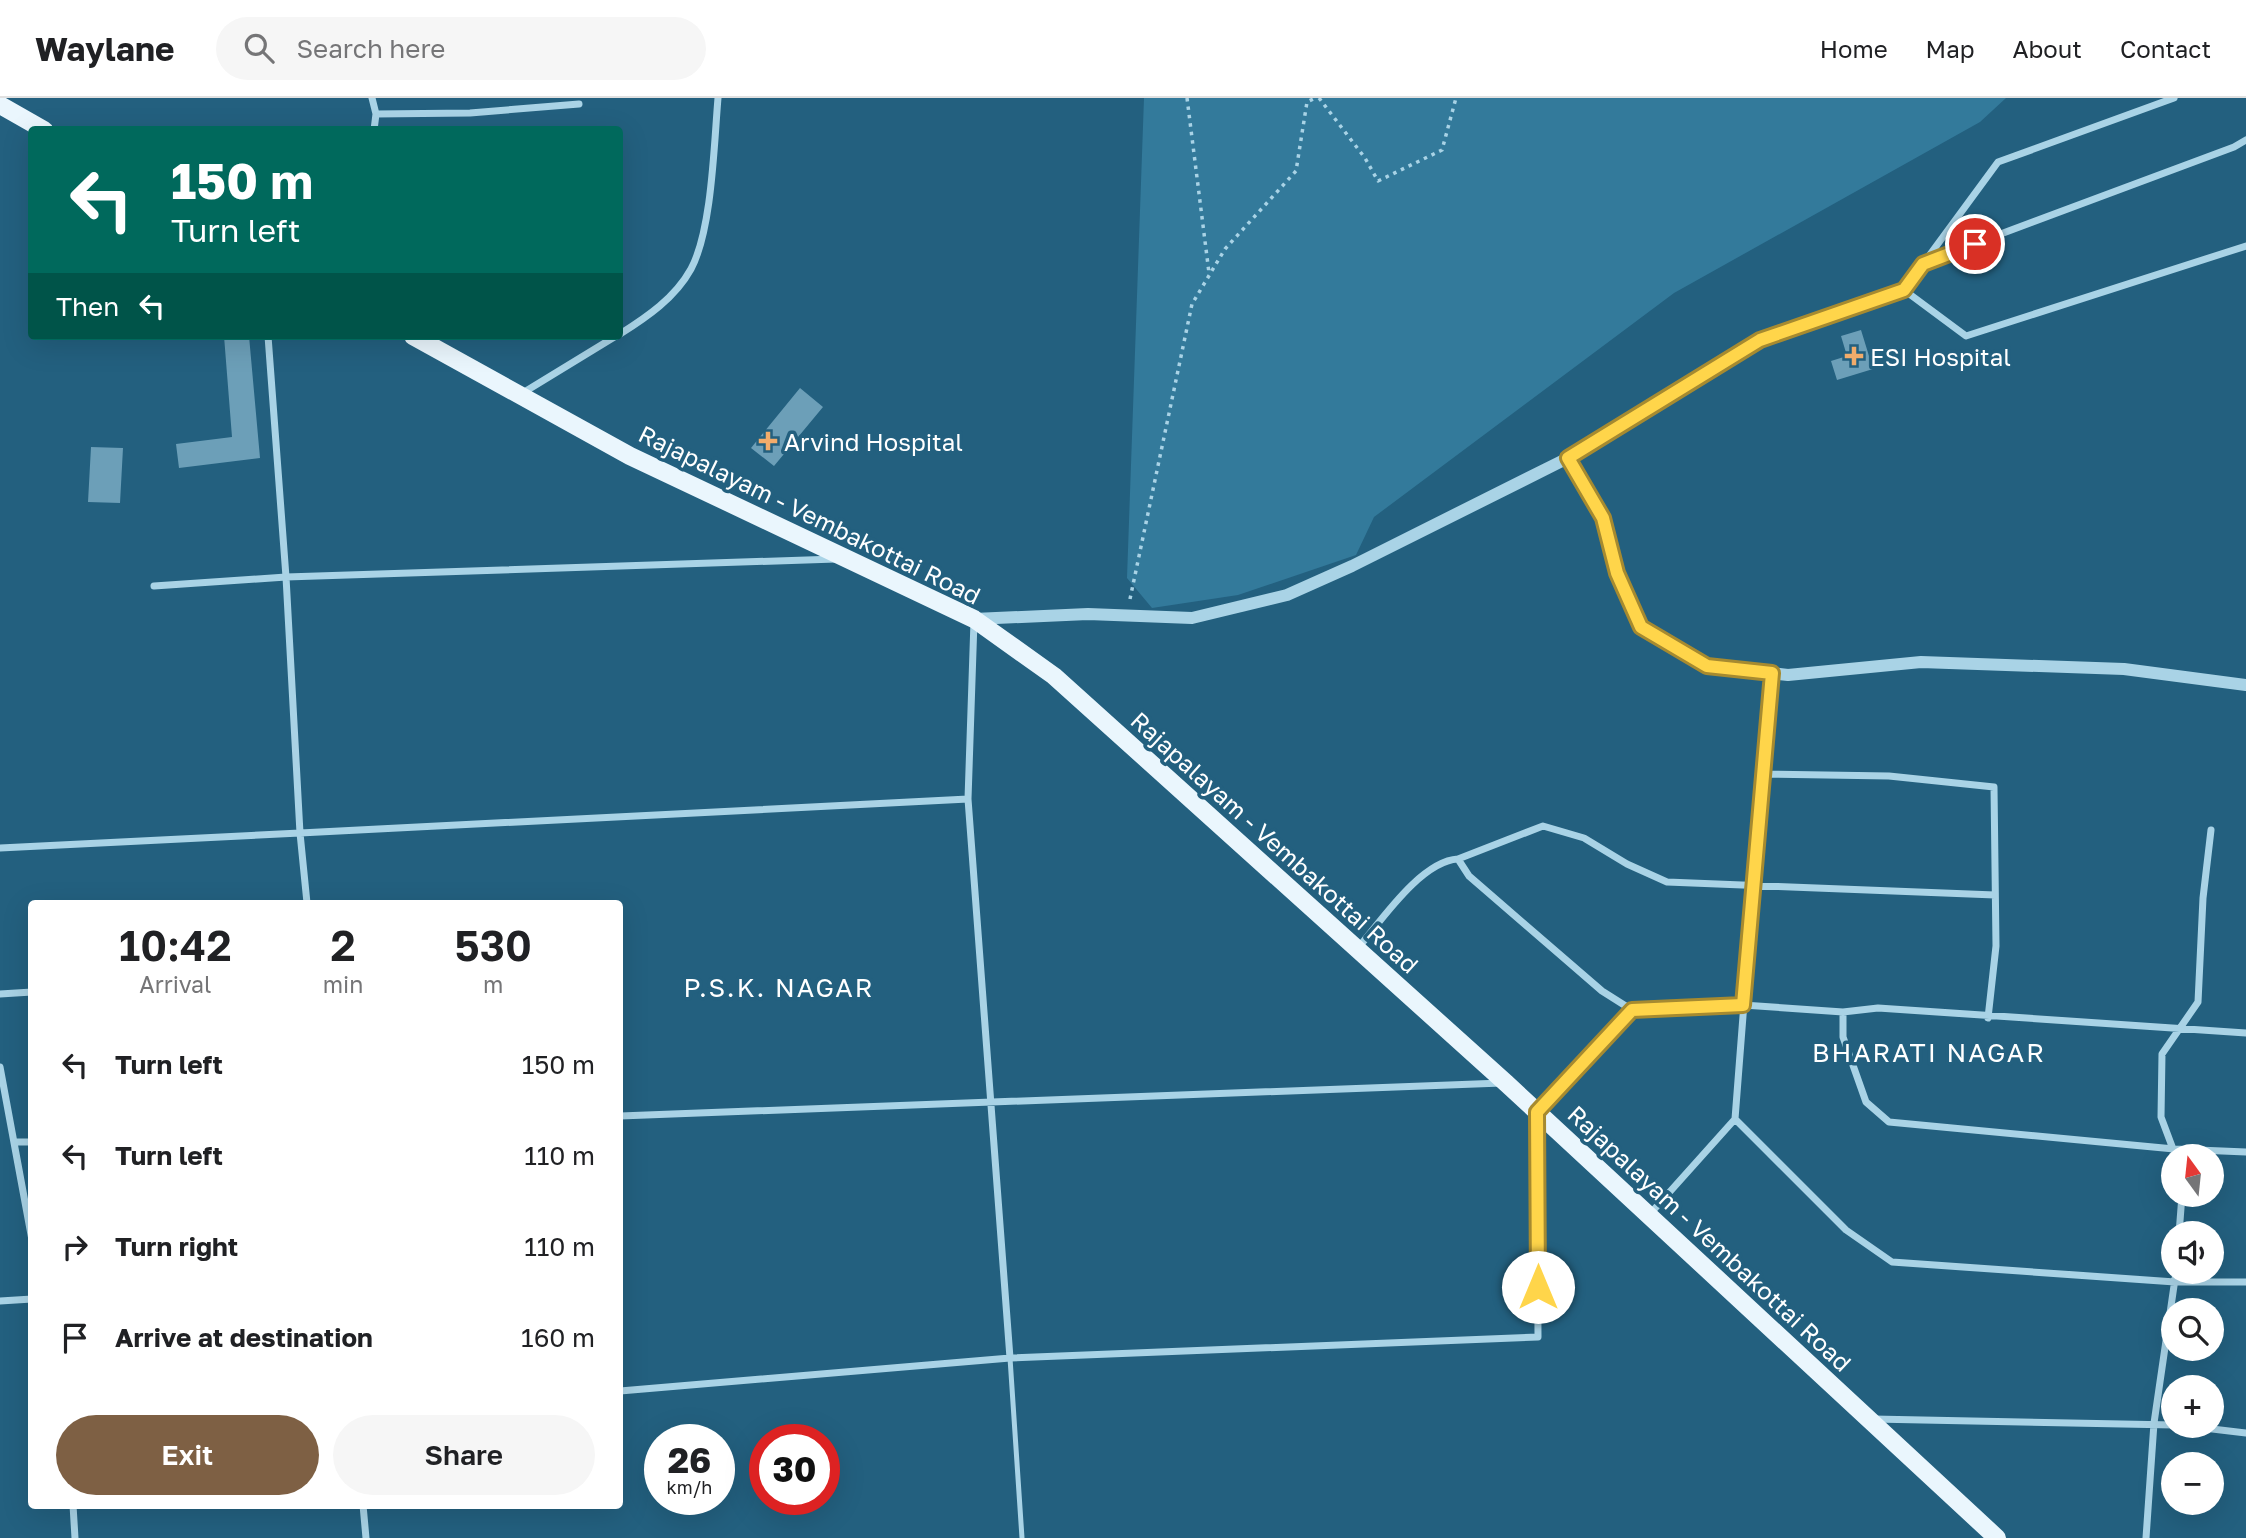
<!DOCTYPE html>
<html lang="en">
<head>
<meta charset="utf-8">
<style>
	:root { --surface:#fff; --page:#f6f6f6; --text:#202124; --muted:#757577; --line:#e0e0e0; --accent:#7e6044 }
	body { margin:0; font-family:"Golos Text",sans-serif; background:var(--page); color:var(--text); height:100vh; display:flex; flex-direction:column; font-size:26px; white-space:nowrap }
	* { box-sizing:border-box; margin:0 }
	p { font-size:23px; color:var(--muted) }
	.icon { flex:none; width:38px; height:38px; fill:none; stroke:currentColor; stroke-width:2; stroke-linecap:round; stroke-linejoin:round }
	.map { position:relative; flex:1; overflow:hidden }
	.sheet { position:absolute; left:28px; top:802px; width:595px; height:609px; display:flex; flex-direction:column; background:var(--surface); border-radius:7px; box-shadow:0 7px 28px #0002 }
	.sheet>* { flex:none }
	.hud { position:absolute; left:28px; top:28px; width:595px; height:214px; border-radius:7px; box-shadow:0 7px 28px #0002; background:#00695c; color:#fff; overflow:hidden }
	.needle { width:46px; rotate:345deg }
	.tools { position:absolute; left:2161px; top:1046px; display:grid; gap:14px }
	.tools a { display:grid; place-items:center; width:63px; height:63px; border-radius:50%; background:var(--surface); box-shadow:0 7px 28px #0002; font-size:35px }
	.speed { position:absolute; left:644px; top:1326px; display:flex; gap:14px; font-size:35px; font-weight:700; text-align:center }
	.speed>* { display:grid; place-content:center; width:91px; height:91px; border-radius:50%; background:var(--surface); box-shadow:0 7px 28px #0002; line-height:1 }
	.speed small { font-size:18px; font-weight:400 }
	.speed .limit { border:10px solid #d22; background:#fff; color:#111 }
	.pin { position:absolute; display:grid; place-items:center; width:60px; height:60px; color:#fff; margin:-30px; border:4px solid #fff; border-radius:50%; box-shadow:0 2px 7px #0007 }
	.me { position:absolute; width:77px; margin:-38px; rotate:0deg; stroke-linejoin:round; filter:drop-shadow(0 0 5px #0008) }
	.turn { display:flex; align-items:center; gap:24px; height:147px; padding:0 28px; font-size:32px }
	.turn .icon { width:91px; height:91px; stroke-width:2.5 }
	.turn b { display:block; font-size:49px; line-height:60px }
	.then { display:flex; align-items:center; height:66px; padding:0 28px; background:#0003; gap:14px; font-size:26px }
	.eta { display:flex; justify-content:space-evenly; align-items:center; height:119px; text-align:center }
	.eta b { font-size:42px; font-weight:600; line-height:49px }
	.button { display:flex; gap:14px; margin-top:auto; padding:14px 28px }
	.button a { flex:1; height:80px; border-radius:42px; background:var(--accent); color:#fff; font-size:28px; font-weight:600; line-height:80px; text-align:center }
	.button a+a { background:var(--page); color:var(--text) }
	ul { padding:0; list-style:none }
	li { display:flex; align-items:center; gap:21px; height:91px; padding:0 28px }
	li div { flex:1 }
	li b { display:block; font-size:26px }
	li em { font-style:normal }
	header { display:flex; align-items:center; gap:42px; box-sizing:border-box; height:98px; padding:0 35px; background:var(--surface); border-bottom:2px solid var(--line) }
	header strong { font-size:33px }
	nav { display:flex; gap:38px; margin-inline-start:auto; font-size:24px }
	.search { width:490px; height:63px; background:var(--page); display:flex; align-items:center; gap:18px; box-sizing:border-box; padding:0 24px; border-radius:38px; color:var(--muted); font-size:26px }
	.map>svg:first-child { display:block }
	.green { fill:#337a9b }
	.building { fill:#6c9fb8 }
	.lines { fill:none; stroke-linecap:round; stroke-linejoin:round }
	.path { stroke:#a9d3e6; stroke-width:3.5; stroke-dasharray:3.5 5; stroke-linecap:butt }
	.service { stroke:#a9d3e6; stroke-width:5 }
	.minor { stroke:#a9d3e6; stroke-width:7 }
	.tertiary { stroke:#a9d3e6; stroke-width:12 }
	.primary { stroke:#eaf6fd; stroke-width:18 }
	.route-casing { stroke:#a68a30; stroke-width:18 }
	.route { stroke:#ffd54a; stroke-width:12 }
	.poi-dot { fill:#f2ac6b; stroke:#23607f; stroke-width:2.5 }
	.labels { text-anchor:middle; dominant-baseline:central; stroke-width:7; stroke-linejoin:round; paint-order:stroke }
	.poi-label { font-size:24px; fill:#fff; stroke:#23607f; text-anchor:start }
	.street-label { font-size:24px; fill:#fff; stroke:#23607f }
	.neighbourhood-label { font-size:26px; letter-spacing:2px; fill:#fff; stroke:#23607f }
</style>
</head>
<body>
<header>
<strong>Waylane</strong>
<div class="search"><svg class="icon" aria-label="search" viewBox="0 0 24 24"><circle cx="10" cy="10" r="6"/><path d="M15 15l6 6"/></svg>Search here</div>
<nav><a>Home</a><a>Map</a><a>About</a><a>Contact</a></nav>
</header>
<div class="map">
<svg width="2246" height="1440" viewBox="0 0 2246 1440">
	<rect width="100%" height="100%" fill="#23607f"/>
	<path class="green" d="M1144,0H2006L1980,24L1674,195L1374,419L1356,457L1238,497L1152,510L1127,480Z"/>
	<path class="building" d="M1861,232L1873,271L1837,282L1831,263L1847,258L1841,238Z
		M224,238H249L260,360L179,370L176,346L232,339Z
		M800,290L823,309L774,368L751,350Z
		M91,349L123,350L120,405L88,404Z"/>
	<g class="lines">
		<path class="path" d="M1187,0L1209,175
			M1319,0L1365,60L1378,83L1442,52L1456,0
			M1130,501L1192,206L1225,151L1296,73L1307,4L1315,0"/>
		<path class="service" d="M1010,1260L1022,1440"/>
		<path class="minor" d="M372,0L376,16L374,32
			M376,16L470,15L579,6
			M1923,165L2234,49L2246,42
			M1904,192L1966,238L2246,148
			M620,236C647,219 675,200 691,171C712,132 714,46 718,0
			M268,238L286,479L300,735L968,701L1010,1260
			M521,296L616,238
			M1568,360L1760,242L1904,192L1998,64L2174,0
			M154,488L286,479L836,461
			M1765,676L1772,575
			M968,701L974,523
			M0,750L300,735L307,805
			M1458,761L1469,778L1602,893L1632,912L1743,907L1843,914L1878,910L2246,935
			M1358,850C1381,823 1421,763 1458,761L1543,728L1584,740L1627,766L1667,784L1995,797
			M0,896L32,894
			M1843,914V939L1866,1004L1889,1024L2174,1051L2246,1054
			M0,969L32,1142
			M620,1018L1502,985
			M1735,1021L1846,1132L1892,1164L2175,1184H2246
			M14,1044H32
			M2176,1059L2161,1019L2162,956L2198,904L2203,800L2211,732
			M1649,1117L1735,1021L1753,789L1765,676L1889,678L1994,689L1996,848L1988,920
			M2179,1136L2182,1097
			M0,1203L32,1201
			M620,1293L1010,1260L1538,1239L1537,1014L1632,912
			M1873,1321L2174,1327
			M2187,1328L2246,1335
			M73,1407L75,1440
			M363,1407L366,1440
			M2146,1440L2154,1325L2176,1174"/>
		<path class="tertiary" d="M974,521L1088,516L1192,520L1287,497L1352,468L1568,360L1603,420L1617,475L1641,529L1707,568L1788,577L1921,564L2124,571L2246,587"/>
		<path class="primary" d="M0,7L44,32
			M413,238L630,358L974,521L1054,578L1506,985L1997,1440"/>
	</g>
	<g class="lines">
		<defs>
			<path id="route" d="M1538,1189L1537,1014L1632,912L1743,907L1772,575L1707,568L1641,529L1617,475L1603,420L1568,360L1760,242L1904,192L1923,166L1975,146"/>
		</defs>
		<use href="#route" class="route-casing"/>
		<use href="#route" class="route"/>
	</g>
	<g class="poi-dot">
		<path d="M1850.5 247.5h7v7h7v7h-7v7h-7v-7h-7v-7h7z"/>
		<path d="M764.5 332.5h7v7h7v7h-7v7h-7v-7h-7v-7h7z"/>
	</g>
	<g class="labels">
		<g class="poi-label">
			<text x="1870" y="258">ESI Hospital</text>
			<text x="784" y="343">Arvind Hospital</text>
		</g>
		<g class="street-label">
			<text transform="translate(810 416) rotate(26)">Rajapalayam - Vembakottai Road</text>
			<text transform="translate(1275 744) rotate(42)">Rajapalayam - Vembakottai Road</text>
			<text transform="translate(1710 1140) rotate(43)">Rajapalayam - Vembakottai Road</text>
		</g>
		<g class="neighbourhood-label">
			<text x="779" y="889">P.S.K. NAGAR</text>
			<text x="1929" y="954">BHARATI NAGAR</text>
		</g>
	</g>
</svg>
<div class="tools">
<a><svg class="needle" viewBox="-14 -14 28 28"><path d="M0-13l5 13h-10z" fill="#e53935"/><path d="M0 13l5-13h-10z" fill="#757577"/></svg></a>
<a><svg class="icon" aria-label="sound" viewBox="0 0 24 24"><path d="M4 9h4l5-4v14l-5-4H4zM17 9q2 3 0 6"/></svg></a>
<a><svg class="icon" aria-label="search" viewBox="0 0 24 24"><circle cx="10" cy="10" r="6"/><path d="M15 15l6 6"/></svg></a>
<a>+</a>
<a>−</a>
</div>
<div class="speed"><div>26<small>km/h</small></div><div class="limit">30</div></div>
<div class="pin" style="left:1975px;top:146px;background:#d93025"><svg class="icon" aria-label="arrive" viewBox="0 0 24 24"><path d="M6 21V4h12l-3 4 3 4H6"/></svg></div>
<svg class="me" style="left:1538px;top:1189px" viewBox="-20 -20 40 40"><circle r="19" fill="#fff"/><path d="M0-13L10 11 0 6-10 11z" fill="#ffd54a"/></svg>
<div class="hud">
<div class="turn"><svg class="icon" aria-label="left" viewBox="0 0 24 24"><path d="M17 20v-9H6M10 6l-5 5 5 5"/></svg><div><b>150 m</b>Turn left</div></div>
<div class="then">Then<svg class="icon" aria-label="left" viewBox="0 0 24 24"><path d="M17 20v-9H6M10 6l-5 5 5 5"/></svg></div>
</div>
<section class="sheet">
<div class="eta">
<div><b>10:42</b><p>Arrival</p></div>
<div><b>2</b><p>min</p></div>
<div><b>530</b><p>m</p></div>
</div>
<ul>
<li><svg class="icon" aria-label="left" viewBox="0 0 24 24"><path d="M17 20v-9H6M10 6l-5 5 5 5"/></svg><div><b>Turn left</b></div><em>150 m</em></li>
<li><svg class="icon" aria-label="left" viewBox="0 0 24 24"><path d="M17 20v-9H6M10 6l-5 5 5 5"/></svg><div><b>Turn left</b></div><em>110 m</em></li>
<li><svg class="icon" aria-label="right" viewBox="0 0 24 24"><path d="M7 20v-9h11M14 6l5 5-5 5"/></svg><div><b>Turn right</b></div><em>110 m</em></li>
<li><svg class="icon" aria-label="arrive" viewBox="0 0 24 24"><path d="M6 21V4h12l-3 4 3 4H6"/></svg><div><b>Arrive at destination</b></div><em>160 m</em></li>
</ul>
<div class="button"><a>Exit</a><a>Share</a></div>
</section>
</div>
</body>
</html>
